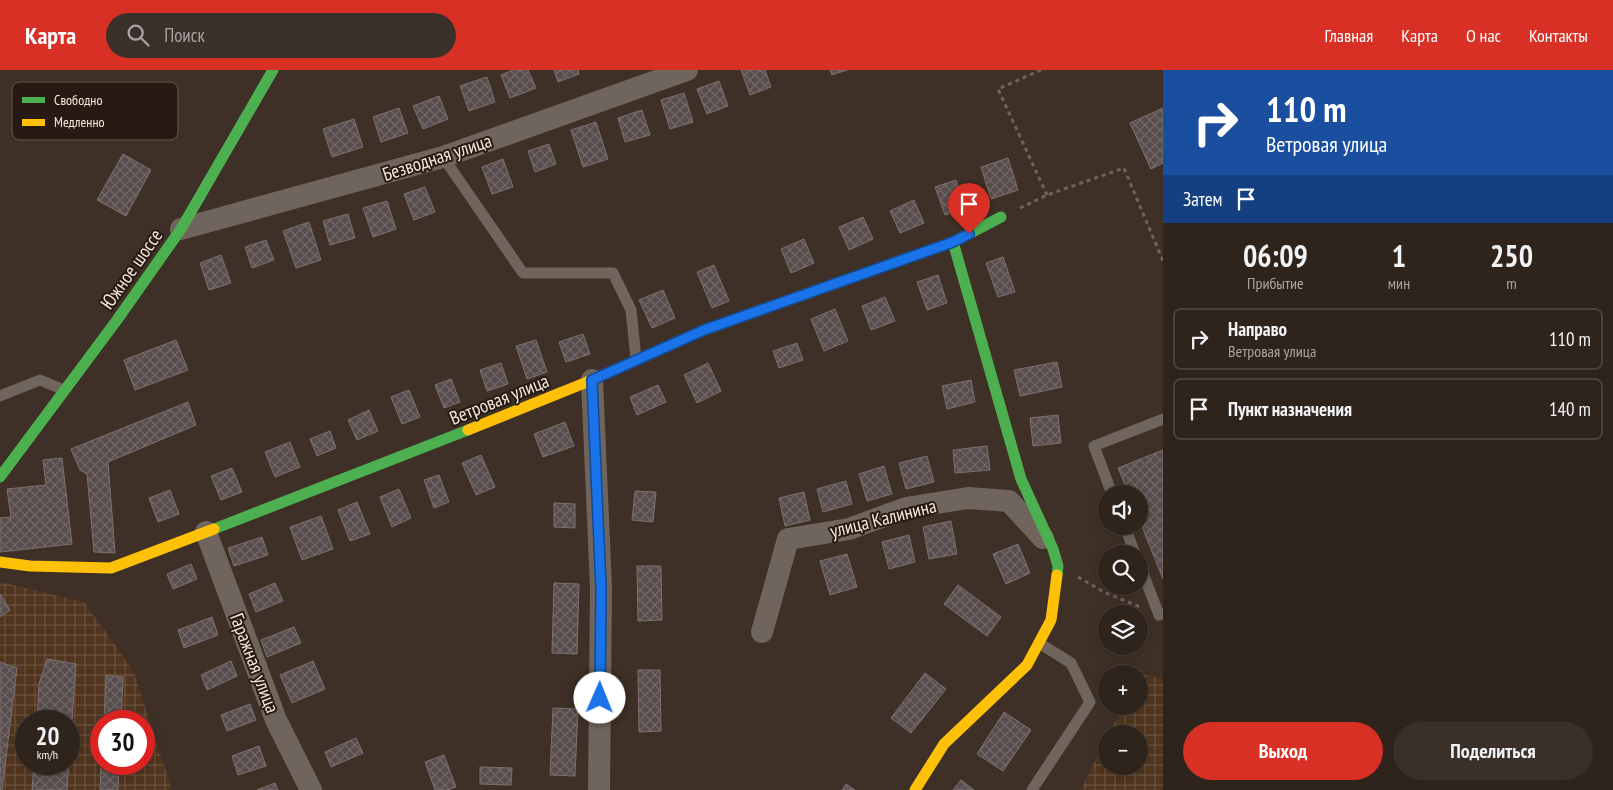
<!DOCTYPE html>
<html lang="ru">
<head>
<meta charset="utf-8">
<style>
	:root { --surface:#2e241c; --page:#3a3029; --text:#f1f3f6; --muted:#a7a4a3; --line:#49413b; --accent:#d93025 }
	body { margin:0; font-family:"PT Sans Narrow",sans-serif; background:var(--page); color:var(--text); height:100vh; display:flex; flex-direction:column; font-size:19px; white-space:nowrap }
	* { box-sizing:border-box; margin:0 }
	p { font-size:16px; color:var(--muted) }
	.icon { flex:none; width:28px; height:28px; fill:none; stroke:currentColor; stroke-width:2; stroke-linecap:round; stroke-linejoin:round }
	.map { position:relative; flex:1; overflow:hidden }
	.panel { display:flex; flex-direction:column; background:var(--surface); width:450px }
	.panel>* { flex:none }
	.hud { background:#1a4fa0; color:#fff; overflow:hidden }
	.tools { position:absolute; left:1098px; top:415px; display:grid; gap:10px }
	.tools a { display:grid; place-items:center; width:50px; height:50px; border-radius:50%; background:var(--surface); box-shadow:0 2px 8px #0003,0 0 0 1px var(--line); font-size:25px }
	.speed { position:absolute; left:15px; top:640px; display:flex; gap:10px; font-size:25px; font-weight:700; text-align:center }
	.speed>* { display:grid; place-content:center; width:65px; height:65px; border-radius:50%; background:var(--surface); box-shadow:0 2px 8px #0003,0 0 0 1px var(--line); line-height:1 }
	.speed small { font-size:12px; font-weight:400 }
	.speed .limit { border:8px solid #d22; background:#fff; color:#111 }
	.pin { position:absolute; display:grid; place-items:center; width:42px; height:42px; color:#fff; margin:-51px -21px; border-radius:50% 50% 50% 0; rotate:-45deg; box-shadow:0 0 5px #0007 }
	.pin .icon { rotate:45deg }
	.me { position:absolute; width:55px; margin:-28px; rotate:1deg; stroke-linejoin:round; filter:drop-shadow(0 0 4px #0008) }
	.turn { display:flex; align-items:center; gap:18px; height:105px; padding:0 20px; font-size:22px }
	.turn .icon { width:65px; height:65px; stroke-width:2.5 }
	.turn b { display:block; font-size:35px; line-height:42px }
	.then { display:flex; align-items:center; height:48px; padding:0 20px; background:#0003; gap:10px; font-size:19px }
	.eta { display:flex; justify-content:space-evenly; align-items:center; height:85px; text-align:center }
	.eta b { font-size:30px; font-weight:700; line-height:35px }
	.cta { display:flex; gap:10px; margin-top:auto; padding:10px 20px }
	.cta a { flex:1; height:58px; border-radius:30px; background:var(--accent); color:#fff; font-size:20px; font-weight:700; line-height:58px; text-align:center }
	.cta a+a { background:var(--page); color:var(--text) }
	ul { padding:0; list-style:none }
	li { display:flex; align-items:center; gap:15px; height:62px; margin:0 10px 8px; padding:0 10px; border:2px solid var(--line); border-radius:8px }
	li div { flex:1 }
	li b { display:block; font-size:19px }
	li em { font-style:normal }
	header { display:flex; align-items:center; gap:30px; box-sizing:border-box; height:70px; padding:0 25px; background:var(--accent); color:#fff }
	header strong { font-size:24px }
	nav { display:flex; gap:28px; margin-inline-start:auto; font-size:18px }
	.search { width:350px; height:45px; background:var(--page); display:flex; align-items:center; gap:12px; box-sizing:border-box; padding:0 18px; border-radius:28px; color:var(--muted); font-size:19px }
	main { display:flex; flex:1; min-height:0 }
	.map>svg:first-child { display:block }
	.industrial { fill:url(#industrial-grid); fill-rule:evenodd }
	.building { fill:url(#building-cross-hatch); stroke:#7c7070 }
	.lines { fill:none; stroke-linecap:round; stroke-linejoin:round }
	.path { stroke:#6e645d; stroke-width:3; stroke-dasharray:4 4; stroke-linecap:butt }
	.lane { stroke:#6f655d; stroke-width:11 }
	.street { stroke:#6f655d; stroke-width:22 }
	.fast { stroke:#4caf50; stroke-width:11 }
	.slow { stroke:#ffc107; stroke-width:11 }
	.route-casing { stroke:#114b97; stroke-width:12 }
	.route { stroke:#1a73e8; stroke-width:9 }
	.labels { text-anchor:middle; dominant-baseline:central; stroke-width:4; stroke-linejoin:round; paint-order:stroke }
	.street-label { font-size:19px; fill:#f7e6da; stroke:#261a12 }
	.key { fill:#261a12; stroke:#65574e; stroke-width:1 }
	.key-label { font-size:14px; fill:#f7e6da }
</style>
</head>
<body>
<header>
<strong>Карта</strong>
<div class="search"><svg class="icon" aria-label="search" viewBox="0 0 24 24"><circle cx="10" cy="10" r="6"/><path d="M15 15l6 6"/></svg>Поиск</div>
<nav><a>Главная</a><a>Карта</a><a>О нас</a><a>Контакты</a></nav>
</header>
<main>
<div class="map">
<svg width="1163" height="720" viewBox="0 0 1163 720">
	<defs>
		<pattern id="industrial-grid" width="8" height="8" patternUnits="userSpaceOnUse" patternTransform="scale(1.25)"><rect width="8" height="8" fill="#51351e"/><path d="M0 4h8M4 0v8" fill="none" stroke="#6b523e"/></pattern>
		<pattern id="building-cross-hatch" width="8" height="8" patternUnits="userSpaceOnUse" patternTransform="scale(1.25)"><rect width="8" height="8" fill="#584d4d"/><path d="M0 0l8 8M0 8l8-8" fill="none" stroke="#716766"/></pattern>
	</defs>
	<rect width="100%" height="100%" fill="#3e3026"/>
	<path class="industrial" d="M0,512L84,532L133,600L172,720H0ZM26,651H69V694H26ZM101,651H144V694H101Z
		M1139,603L1163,609V720H1081L1106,669V696H1139V664H1109L1123,636H1139Z"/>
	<path class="building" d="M513,0H528L536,18L510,28L501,5Z
		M554,0H578L579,4L558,12Z
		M741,0H765L771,17L750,25Z
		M830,0H847L832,5Z
		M487,7L495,32L469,41L460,16Z
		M719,11L728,36L707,44L697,19Z
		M684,23L693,52L670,59L661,30Z
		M439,26L448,49L423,59L413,36Z
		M399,38L408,63L381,72L373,47Z
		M1163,38V93L1151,99L1130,53Z
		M642,40L650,65L625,72L618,48Z
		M354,49L363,77L332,87L323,59Z
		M596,52L608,89L583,97L571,60Z
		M549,74L556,94L535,102L528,81Z
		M123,84L151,100L126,146L97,130Z
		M1008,88L1018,120L991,129L981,97Z
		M503,89L513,117L492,124L482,97Z
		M956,110L966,138L945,145L935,117Z
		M425,117L435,142L414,150L404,124Z
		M914,130L924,153L900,163L890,141Z
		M387,131L396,159L373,167L363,138Z
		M348,144L355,168L330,175L323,151Z
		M863,147L873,169L849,180L839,157Z
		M309,152L321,190L296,198L283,161Z
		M804,169L814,193L791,203L781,179Z
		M266,170L274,190L252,198L245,177Z
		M221,185L231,213L209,220L200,193Z
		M1003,187L1015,222L998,227L986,193Z
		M714,195L729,231L712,238L697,202Z
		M938,205L947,233L927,240L917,212Z
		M663,220L675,248L652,258L639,230Z
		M885,227L895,251L871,260L862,236Z
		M835,239L848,271L824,281L811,249Z
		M583,264L590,284L566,292L559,272Z
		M176,270L188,300L135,320L124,290Z
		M536,270L547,302L527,309L516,276Z
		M797,273L803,290L779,298L773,281Z
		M1057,292L1062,317L1020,326L1014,300Z
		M501,293L508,314L487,321L480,300Z
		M708,293L721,321L697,333L684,305Z
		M451,309L460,332L444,338L435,315Z
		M971,310L975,332L947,339L942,316Z
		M658,315L666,332L637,345L630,327Z
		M409,320L420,347L402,354L391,327Z
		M188,332L196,355L108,392L115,483L94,482L87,404L80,400L71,379Z
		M369,340L378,361L357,370L348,350Z
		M1058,345L1061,373L1033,376L1030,348Z
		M565,352L574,376L543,387L534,364Z
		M330,361L336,378L317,386L310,369Z
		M290,372L300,397L275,407L265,382Z
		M987,376L990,400L955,403L953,380Z
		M1163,380V509L1139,449V424H1129L1118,398Z
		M481,385L495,417L476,425L462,393Z
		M927,386L934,412L906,419L899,393Z
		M62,388L72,474L0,482V448L11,447L7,419L46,415L43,390Z
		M884,396L892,424L867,431L859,404Z
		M232,398L242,422L221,430L211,406Z
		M439,405L449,432L434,438L424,410Z
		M846,411L852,434L823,442L817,419Z
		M399,419L411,448L392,457L380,427Z
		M170,420L179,444L158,452L149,428Z
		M635,421L656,422L653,452L632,450Z
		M804,422L810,450L785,456L779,428Z
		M357,432L370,464L350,471L338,440Z
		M554,433L575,434V458L554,457Z
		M321,446L333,479L302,490L290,457Z
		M951,451L957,484L929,489L923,457Z
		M909,465L915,492L889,499L882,472Z
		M262,467L268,485L234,496L228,478Z
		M1018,474L1030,503L1006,514L993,484Z
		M847,484L857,517L830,525L820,491Z
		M191,494L197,509L173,519L167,504Z
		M637,496H661L662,550L638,551Z
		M275,513L283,531L256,542L249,524Z
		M554,513L579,514L577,584L552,583Z
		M958,515L1001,547L987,566L944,534Z
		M0,524L10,540L0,547Z
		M212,547L218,565L184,578L178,560Z
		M294,557L301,573L267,587L261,570Z
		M47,589L76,594L67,720H32L34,694H69V651H37L39,614Z
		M231,591L237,606L207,620L201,605Z
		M313,591L325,619L292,633L280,605Z
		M0,592L17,598L2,720H0Z
		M638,600H660L661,661L639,662Z
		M925,603L946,619L911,663L891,648Z
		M106,605L123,607L121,651H104Z
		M250,634L256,650L227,661L221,645Z
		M553,638L578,639L575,706L550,705Z
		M1004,642L1031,660L1003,701L977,684Z
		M356,668L363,683L331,697L325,682Z
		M259,676L266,696L238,705L232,686Z
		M444,685L456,717L447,720H435L425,692Z
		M101,694H119L118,720H100Z
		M480,697L512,698L511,715L480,714Z
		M961,710L974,720H953Z
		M275,713L278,720H257Z
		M846,714L855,720H842Z"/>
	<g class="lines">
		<path class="path" d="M1041,0L998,19L1047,125
			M1020,138L1047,125L1124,98L1163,191
			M1078,507L1104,522L1140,537"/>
		<path class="lane" d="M443,87L523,203H613L631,240L636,289
			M0,326L40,310L64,320
			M1112,424L1094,376L1163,349
			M1125,456L1135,484
			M1139,493L1159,545L1163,544
			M1032,720L1090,632L1071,593L1039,573"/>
		<path class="street" d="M181,159L443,87L687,0
			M592,310L601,518L599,720
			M206,462L276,650L311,720
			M762,562L788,469L849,459L906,438L968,428L1009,431L1043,468"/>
		<path class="fast" d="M953,172L1021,409L1053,479L1058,496L1057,505
			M820,219L953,172L1001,147
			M0,407L117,250L181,159L273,0
			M214,459L468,360"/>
		<path class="slow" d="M468,360L592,310L704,260L820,219
			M0,492L30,496L111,498L214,459
			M915,720L944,674L1027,595L1051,550L1057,505"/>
	</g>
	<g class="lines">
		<defs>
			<path id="route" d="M600,628L601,518L592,310L704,260L953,172L969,164"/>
		</defs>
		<use href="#route" class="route-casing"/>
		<use href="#route" class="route"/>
	</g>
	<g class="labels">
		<g class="street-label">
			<text transform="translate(437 87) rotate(-18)">Безводная улица</text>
			<text transform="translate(131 199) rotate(-55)">Южное шоссе</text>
			<text transform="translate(499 329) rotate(-22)">Ветровая улица</text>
			<text transform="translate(883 448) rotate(-14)">улица Калинина</text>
			<text transform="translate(255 593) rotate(69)">Гаражная улица</text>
		</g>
	</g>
	<rect x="12" y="12" width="166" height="58" rx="8" class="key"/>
	<rect x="22" y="27" width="23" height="6" fill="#4caf50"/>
	<rect x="22" y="49" width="23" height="7" fill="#ffc107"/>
	<g class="key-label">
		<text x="54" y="35">Свободно</text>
		<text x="54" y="57">Медленно</text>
	</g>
</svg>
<div class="tools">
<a><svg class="icon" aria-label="sound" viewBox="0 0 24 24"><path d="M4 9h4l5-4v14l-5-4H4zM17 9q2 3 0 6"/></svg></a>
<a><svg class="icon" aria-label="search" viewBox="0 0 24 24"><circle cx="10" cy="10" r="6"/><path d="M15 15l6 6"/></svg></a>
<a><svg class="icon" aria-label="layers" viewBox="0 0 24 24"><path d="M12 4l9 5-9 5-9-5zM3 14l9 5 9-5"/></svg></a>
<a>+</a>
<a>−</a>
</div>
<div class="speed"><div>20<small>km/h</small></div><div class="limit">30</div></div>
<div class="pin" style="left:969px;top:164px;background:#d93025"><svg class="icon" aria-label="arrive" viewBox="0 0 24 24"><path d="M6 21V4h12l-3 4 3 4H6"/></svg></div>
<svg class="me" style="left:600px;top:628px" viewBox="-20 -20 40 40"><circle r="19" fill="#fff"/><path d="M0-13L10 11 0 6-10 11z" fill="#1a73e8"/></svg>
</div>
<section class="panel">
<div class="hud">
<div class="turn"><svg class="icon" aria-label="right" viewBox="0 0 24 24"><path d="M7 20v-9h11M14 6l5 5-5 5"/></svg><div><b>110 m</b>Ветровая улица</div></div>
<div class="then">Затем<svg class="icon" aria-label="arrive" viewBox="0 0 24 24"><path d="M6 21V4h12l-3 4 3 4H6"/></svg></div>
</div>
<div class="eta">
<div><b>06:09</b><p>Прибытие</p></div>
<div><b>1</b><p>мин</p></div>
<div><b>250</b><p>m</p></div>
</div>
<ul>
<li><svg class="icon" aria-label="right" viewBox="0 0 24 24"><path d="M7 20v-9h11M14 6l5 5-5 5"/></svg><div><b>Направо</b><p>Ветровая улица</p></div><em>110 m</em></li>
<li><svg class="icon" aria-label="arrive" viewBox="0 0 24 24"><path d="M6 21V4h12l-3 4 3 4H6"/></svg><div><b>Пункт назначения</b></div><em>140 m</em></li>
</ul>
<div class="cta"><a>Выход</a><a>Поделиться</a></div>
</section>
</main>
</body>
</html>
